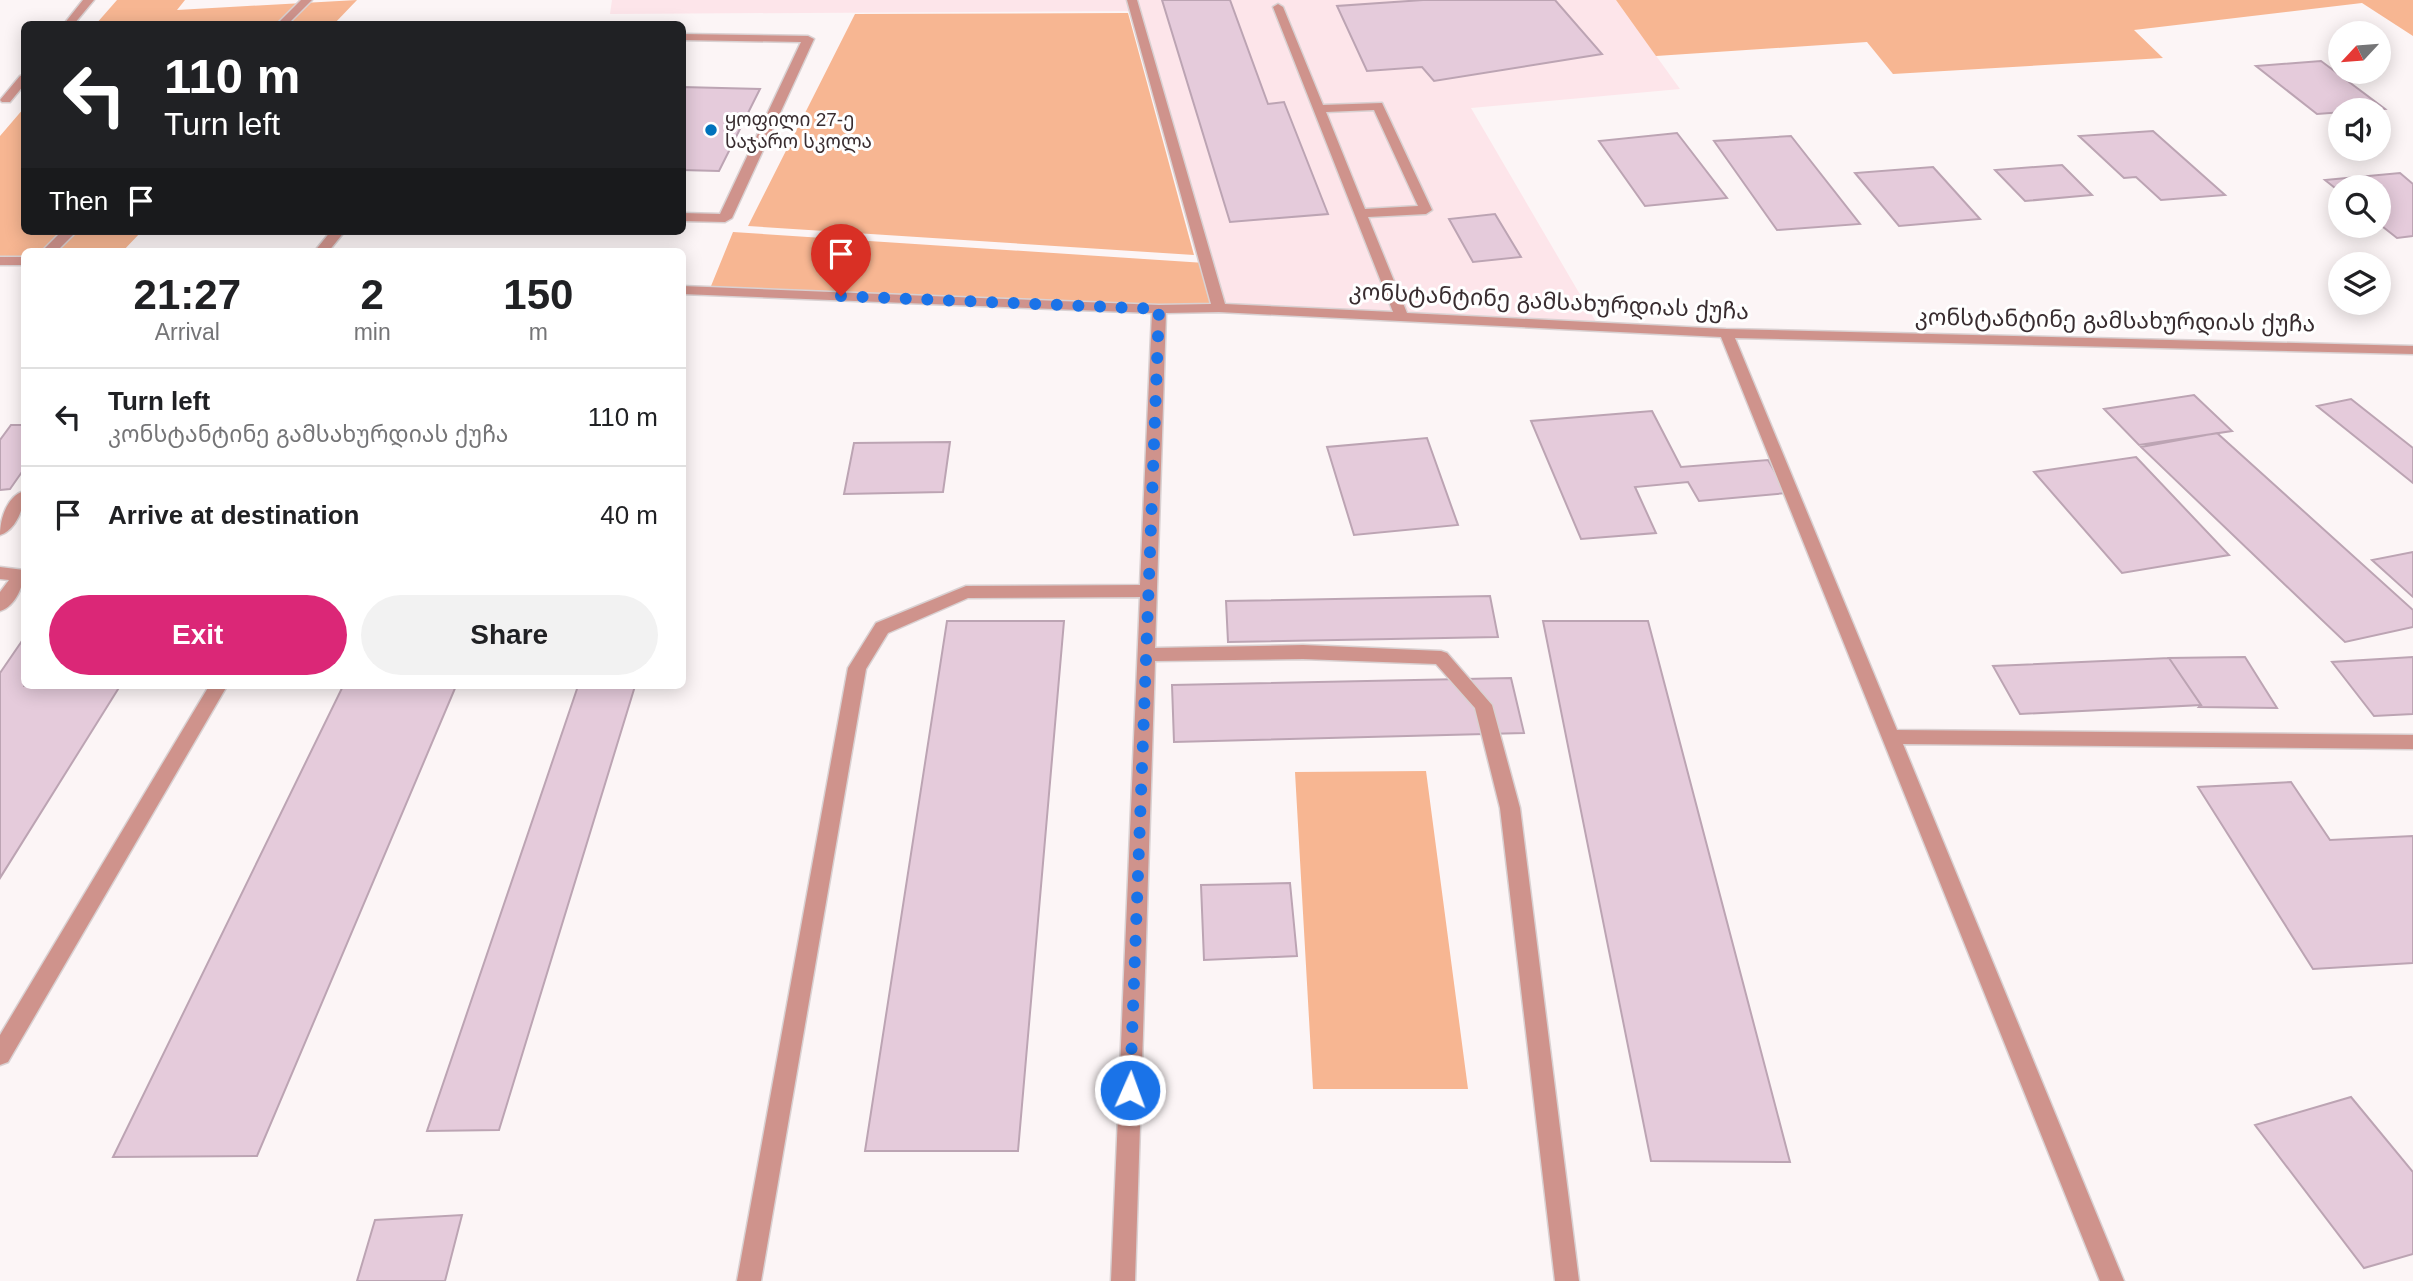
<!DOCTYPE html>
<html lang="en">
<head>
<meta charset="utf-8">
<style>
	:root { --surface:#fff; --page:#f2f2f2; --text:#202124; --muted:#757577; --line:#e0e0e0; --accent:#db2777 }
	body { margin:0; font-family:Arial,"Noto Sans Georgian",sans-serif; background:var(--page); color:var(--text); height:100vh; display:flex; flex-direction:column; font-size:26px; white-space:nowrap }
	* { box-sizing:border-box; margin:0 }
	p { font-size:23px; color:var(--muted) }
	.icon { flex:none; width:38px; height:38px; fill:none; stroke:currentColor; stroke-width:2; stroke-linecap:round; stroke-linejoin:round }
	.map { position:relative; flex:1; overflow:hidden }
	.side { position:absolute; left:21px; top:248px; width:665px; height:441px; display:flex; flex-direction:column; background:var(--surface); border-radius:10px; box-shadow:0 4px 18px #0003 }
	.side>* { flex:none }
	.hud { position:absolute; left:21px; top:21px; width:665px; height:214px; border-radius:10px; box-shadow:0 4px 18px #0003; background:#202124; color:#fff; overflow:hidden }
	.needle { width:46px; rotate:244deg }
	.buttons { position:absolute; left:2328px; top:21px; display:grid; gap:14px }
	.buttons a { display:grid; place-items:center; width:63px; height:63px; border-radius:50%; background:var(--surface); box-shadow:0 4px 18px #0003; font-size:35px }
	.pin { position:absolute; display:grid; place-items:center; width:60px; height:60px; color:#fff; margin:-72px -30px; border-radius:50% 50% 50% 0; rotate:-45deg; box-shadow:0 0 7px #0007 }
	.pin .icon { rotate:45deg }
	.me { position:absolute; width:77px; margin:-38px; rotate:2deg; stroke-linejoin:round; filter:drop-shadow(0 0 5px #0008) }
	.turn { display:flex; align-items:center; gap:24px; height:147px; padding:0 28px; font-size:32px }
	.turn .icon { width:91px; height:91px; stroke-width:2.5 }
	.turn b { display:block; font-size:49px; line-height:60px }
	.then { display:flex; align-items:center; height:66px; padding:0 28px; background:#0003; gap:14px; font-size:26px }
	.eta { display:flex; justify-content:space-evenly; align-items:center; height:119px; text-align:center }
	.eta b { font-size:42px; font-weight:800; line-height:49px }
	.action { display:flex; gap:14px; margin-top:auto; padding:14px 28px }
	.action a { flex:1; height:80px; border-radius:42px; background:var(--accent); color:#fff; font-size:28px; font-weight:800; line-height:80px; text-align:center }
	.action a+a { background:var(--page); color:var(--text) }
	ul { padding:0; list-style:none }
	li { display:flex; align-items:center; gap:21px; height:98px; padding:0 28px; border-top:2px solid var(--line) }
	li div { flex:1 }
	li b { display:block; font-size:26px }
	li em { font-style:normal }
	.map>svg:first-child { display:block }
	.built { fill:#fde5ea }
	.green { fill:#f7b692 }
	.building { fill:#e5cbdb; stroke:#bca4b3; stroke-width:2 }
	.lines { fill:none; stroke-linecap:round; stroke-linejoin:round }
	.minor-casing { stroke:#d9d1d2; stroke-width:3 }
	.minor { fill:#cf938c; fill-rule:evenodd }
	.route { stroke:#1a73e8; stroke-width:12; stroke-dasharray:0 21.6 }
	.poi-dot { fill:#0072bc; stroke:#fff; stroke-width:2.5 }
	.labels { text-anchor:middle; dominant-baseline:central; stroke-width:6; stroke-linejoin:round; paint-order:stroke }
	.far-poi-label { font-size:19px; fill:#392d30; stroke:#fff; text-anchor:start }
	.street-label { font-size:23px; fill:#392d30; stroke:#fff }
</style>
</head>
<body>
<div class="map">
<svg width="2413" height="1281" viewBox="0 0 2413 1281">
	<rect width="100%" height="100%" fill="#fcf5f6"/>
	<path class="built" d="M612,0H1616L1680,89L1471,108L1599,327L1219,308L1134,11L610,14Z"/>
	<path class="green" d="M117,0H185L177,10L357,0L334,24H96Z
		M1616,0H2413V36L2362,3L2134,30L2163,58L1893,74L1867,42L1656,56Z
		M1128,13L1194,255L748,226L855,14Z
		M24,108V231H142L122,252H24V261H0V136Z
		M733,232L1205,263L1219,308L709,291Z
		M1426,771L1468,1089H1313L1295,772Z"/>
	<path class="building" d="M1162,0H1230L1268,104L1284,102L1328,214L1230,222Z
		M1423,0H1555L1602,54L1434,81L1422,67L1367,71L1337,6Z
		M2321,61L2385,109L2317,114L2256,66Z
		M682,87L760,89L719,171L682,170Z
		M2153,131L2225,195L2161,200L2136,177L2124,178L2079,136Z
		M1677,133L1727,198L1645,206L1599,141Z
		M1791,136L1860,224L1777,230L1714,141Z
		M2062,165L2092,195L2025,201L1995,170Z
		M1933,167L1980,219L1899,226L1855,173Z
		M2400,173L2413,184V236L2397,238L2378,223V187H2340V192L2325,180Z
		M1495,214L1521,257L1473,262L1449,219Z
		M2194,395L2232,431L2139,445L2104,409Z
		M2351,399L2413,448V483L2317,406Z
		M1652,411L1681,467L1768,460L1787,493L1699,501L1688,482L1635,487L1656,533L1581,539L1531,421Z
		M11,425H24V469L10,489L0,490V440Z
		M2217,433L2413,610V627L2345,642L2141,447Z
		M1427,438L1458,525L1354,535L1327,447Z
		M950,442L943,492L844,494L854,443Z
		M2136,457L2229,555L2122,573L2034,472Z
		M2413,552V597L2372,560Z
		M1490,596L1498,637L1228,642L1226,601Z
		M947,621H1064L1018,1151H865Z
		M1543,621H1648L1790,1162L1651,1161Z
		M24,638V686H120L0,878V673Z
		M2245,657L2277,708L2199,707L2201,705L2169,658Z
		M2413,657V714L2374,716L2332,662Z
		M2169,658L2201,705L2020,714L1993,666Z
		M1511,678L1524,733L1174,742L1172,685Z
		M343,686H456L257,1156L113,1157Z
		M578,686H635L499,1130L427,1131Z
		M2291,782L2330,840L2413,836V963L2313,969L2198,787Z
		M1290,883L1297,956L1204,960L1201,885Z
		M2351,1097L2413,1172V1254L2364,1268L2255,1125Z
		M462,1215L445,1281H357L375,1220Z"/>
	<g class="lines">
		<defs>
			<path id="minor" d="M83,0H94L74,24H64Z
				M301,0H312L288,24H277Z
				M1127,0H1137L1225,304L1393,312L1273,7L1278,4L1283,7L1323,105L1382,103L1432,210L1426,214L1368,217L1407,313L1726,329L2413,346V354L1735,338L1897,730L2413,735V749L1903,744L2124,1281H2100L1721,337L1219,312L1166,313L1155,648L1303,645L1441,651L1447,653L1492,705L1520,808L1579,1281H1555L1500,808L1475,708L1436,664L1303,659L1155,661L1135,1281H1111L1140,597L968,598L888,633L866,669L761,1281H737L848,668L876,623L966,586L1140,585L1152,313L682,294V286L1159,305L1211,304ZM1374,110L1418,206L1365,209L1326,112Z
				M682,34L808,36L814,39L732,218L725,222L682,221V213L720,214L801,42L682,40Z
				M24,75V85L10,102H2L0,100L20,76Z
				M62,231H77L56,252H41Z
				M331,231H345L328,252H314Z
				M0,257H24V265H0Z
				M24,491C25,505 17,530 0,535C0,519 7,496 24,491Z
				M0,567L24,570C24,585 16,606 0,611V592L9,580L0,579Z
				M209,686H227L8,1062L0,1065V1035Z"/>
		</defs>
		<use href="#minor" class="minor-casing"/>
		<use href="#minor" class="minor"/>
	</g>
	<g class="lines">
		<path class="route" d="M841,296L1159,309L1130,1090"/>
	</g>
	<circle class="poi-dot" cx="711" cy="130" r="7"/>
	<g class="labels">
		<g class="far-poi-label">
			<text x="725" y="119">ყოფილი 27-ე<tspan x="725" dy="22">საჯარო სკოლა</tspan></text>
		</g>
		<g class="street-label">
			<text transform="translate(1549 301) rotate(3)">კონსტანტინე გამსახურდიას ქუჩა</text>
			<text transform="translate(2115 320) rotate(1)">კონსტანტინე გამსახურდიას ქუჩა</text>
		</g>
	</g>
</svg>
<div class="buttons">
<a><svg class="needle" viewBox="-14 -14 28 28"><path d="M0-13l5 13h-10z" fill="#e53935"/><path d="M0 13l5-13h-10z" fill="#757577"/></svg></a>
<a><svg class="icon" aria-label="sound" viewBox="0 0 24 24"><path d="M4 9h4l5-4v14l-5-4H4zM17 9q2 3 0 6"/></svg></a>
<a><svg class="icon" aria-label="search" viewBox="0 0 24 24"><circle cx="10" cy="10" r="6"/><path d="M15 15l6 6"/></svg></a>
<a><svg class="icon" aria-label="layers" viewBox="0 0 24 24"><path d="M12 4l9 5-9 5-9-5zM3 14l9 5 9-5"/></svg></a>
</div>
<div class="pin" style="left:841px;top:296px;background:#d93025"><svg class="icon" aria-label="arrive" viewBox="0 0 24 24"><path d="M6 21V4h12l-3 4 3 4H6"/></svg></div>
<svg class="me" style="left:1130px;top:1090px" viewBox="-20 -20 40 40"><circle r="17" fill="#1a73e8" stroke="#fff" stroke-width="3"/><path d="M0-11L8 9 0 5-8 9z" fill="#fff"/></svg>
<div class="hud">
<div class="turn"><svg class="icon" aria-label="left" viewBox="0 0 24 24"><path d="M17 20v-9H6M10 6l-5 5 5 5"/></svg><div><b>110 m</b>Turn left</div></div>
<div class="then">Then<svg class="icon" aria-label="arrive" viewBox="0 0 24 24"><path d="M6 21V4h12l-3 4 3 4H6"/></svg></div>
</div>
<section class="side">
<div class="eta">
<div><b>21:27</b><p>Arrival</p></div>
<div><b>2</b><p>min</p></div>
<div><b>150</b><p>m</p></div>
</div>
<ul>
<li><svg class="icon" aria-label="left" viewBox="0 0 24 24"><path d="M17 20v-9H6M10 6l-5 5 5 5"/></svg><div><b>Turn left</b><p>კონსტანტინე გამსახურდიას ქუჩა</p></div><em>110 m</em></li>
<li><svg class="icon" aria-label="arrive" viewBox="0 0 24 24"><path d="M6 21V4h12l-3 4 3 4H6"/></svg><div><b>Arrive at destination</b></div><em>40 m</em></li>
</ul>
<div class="action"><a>Exit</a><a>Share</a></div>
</section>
</div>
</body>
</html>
